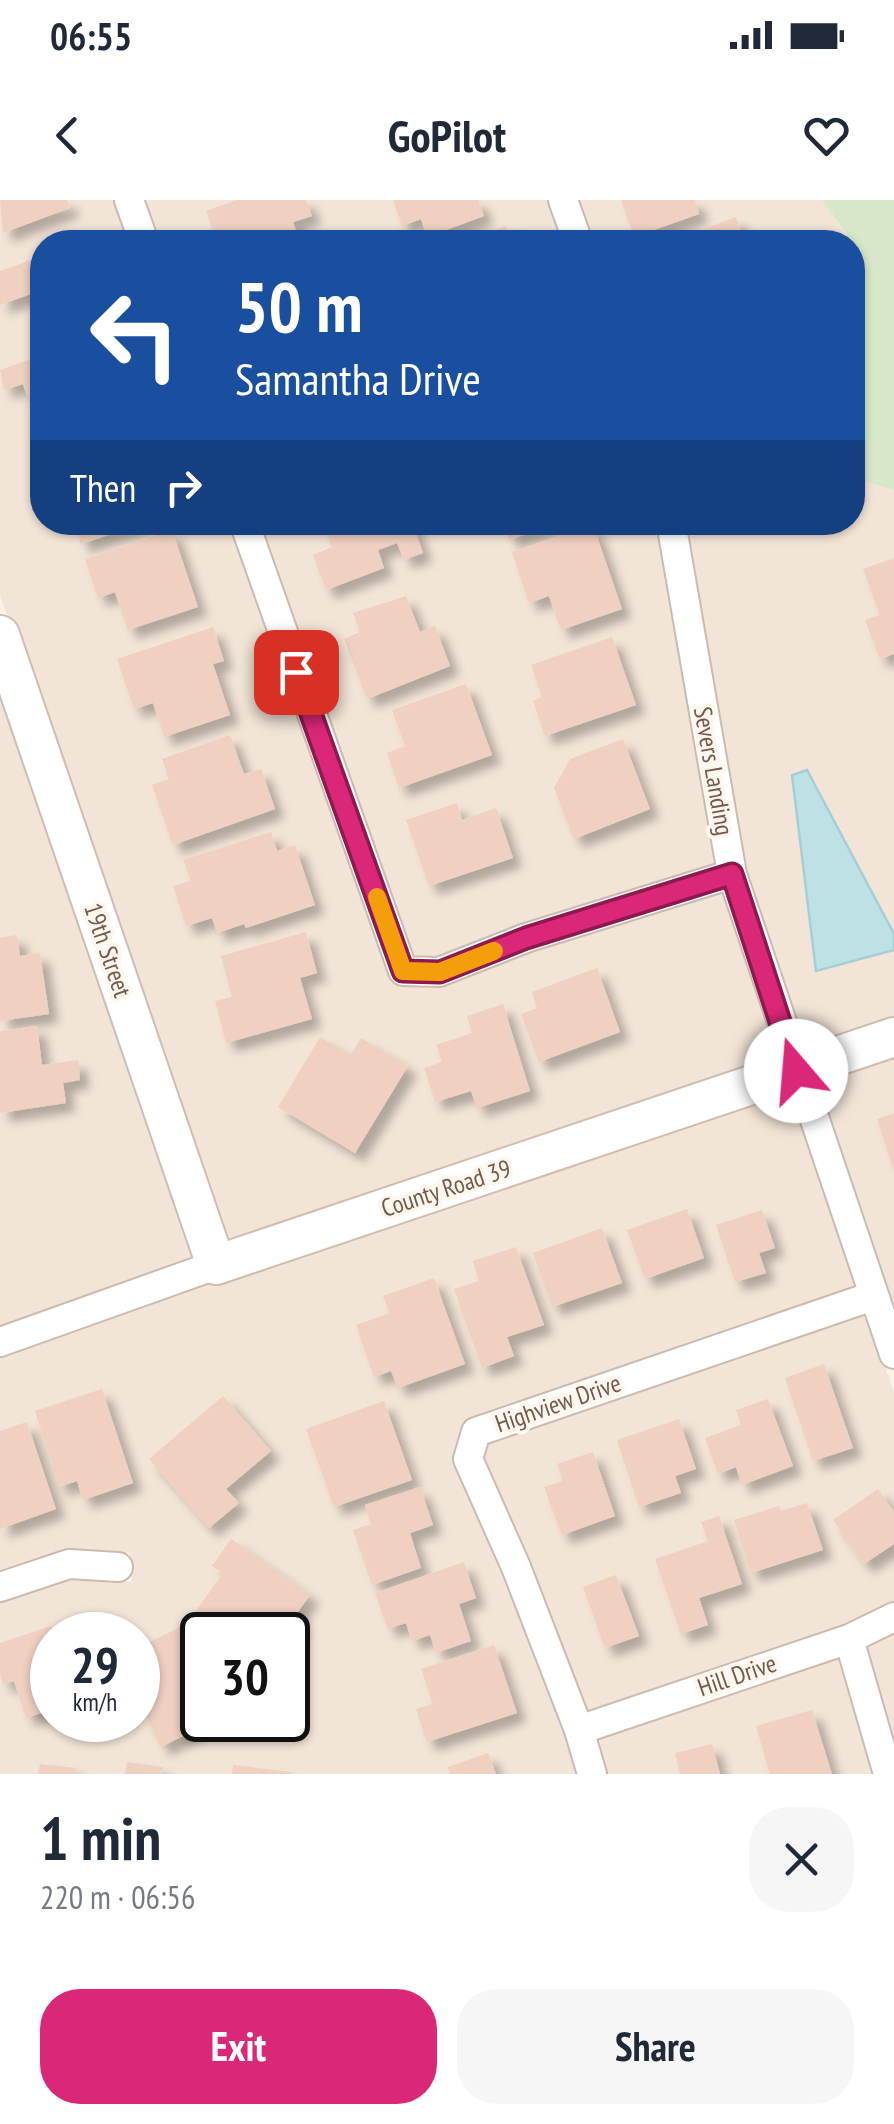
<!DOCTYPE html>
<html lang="en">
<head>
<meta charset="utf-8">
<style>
	:root { --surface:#fff; --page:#f6f6f7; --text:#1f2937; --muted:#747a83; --accent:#db2777 }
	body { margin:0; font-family:"PT Sans Narrow",sans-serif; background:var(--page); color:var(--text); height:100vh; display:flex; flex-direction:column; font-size:38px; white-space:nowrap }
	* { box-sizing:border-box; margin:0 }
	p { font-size:32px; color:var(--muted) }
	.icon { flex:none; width:55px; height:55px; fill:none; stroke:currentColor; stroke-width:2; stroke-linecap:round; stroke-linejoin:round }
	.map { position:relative; height:1574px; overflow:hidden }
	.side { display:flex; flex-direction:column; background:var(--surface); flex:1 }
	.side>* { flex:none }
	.hud { position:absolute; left:30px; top:30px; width:835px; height:305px; border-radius:40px; box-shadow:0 2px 8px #0004; background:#1a4fa0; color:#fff; overflow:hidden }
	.speed { position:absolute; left:30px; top:1412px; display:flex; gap:20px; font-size:50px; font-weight:700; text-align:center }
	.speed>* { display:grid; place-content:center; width:130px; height:130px; border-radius:50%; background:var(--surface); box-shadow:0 2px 8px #0004; line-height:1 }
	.speed small { font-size:25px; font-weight:400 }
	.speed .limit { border:5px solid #111; border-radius:15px; background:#fff; color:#111 }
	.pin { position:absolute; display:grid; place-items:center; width:85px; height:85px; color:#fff; margin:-42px; border-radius:20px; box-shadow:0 5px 15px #0006 }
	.me { position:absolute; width:110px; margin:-55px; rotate:342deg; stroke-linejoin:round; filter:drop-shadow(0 0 8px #0008) }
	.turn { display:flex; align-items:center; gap:35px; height:210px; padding:0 40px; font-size:45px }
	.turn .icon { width:130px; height:130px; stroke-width:2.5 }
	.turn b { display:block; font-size:70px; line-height:85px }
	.then { display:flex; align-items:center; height:95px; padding:0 40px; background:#0003; gap:20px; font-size:38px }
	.round { display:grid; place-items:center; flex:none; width:105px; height:105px; border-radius:40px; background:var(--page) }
	.headline { display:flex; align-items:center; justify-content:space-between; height:170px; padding:0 40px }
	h1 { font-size:60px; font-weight:700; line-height:75px }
	.action { display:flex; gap:20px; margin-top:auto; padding:20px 40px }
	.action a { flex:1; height:115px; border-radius:40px; background:var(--accent); color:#fff; font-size:40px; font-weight:700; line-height:115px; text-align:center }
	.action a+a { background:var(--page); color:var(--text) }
	.status { display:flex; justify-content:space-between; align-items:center; height:70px; padding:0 50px; background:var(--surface); direction:ltr }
	.status svg { height:28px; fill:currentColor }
	header { display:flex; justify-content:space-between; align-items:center; height:130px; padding:0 40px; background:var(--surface); font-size:45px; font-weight:700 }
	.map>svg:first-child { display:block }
	.residential { fill:#f2e4d6; fill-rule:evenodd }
	.green { fill:#d6e8c7 }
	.water { fill:#bde1e4; stroke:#a4d0d5; stroke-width:2.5 }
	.building { fill:#efd0c1; filter:url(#shadow) }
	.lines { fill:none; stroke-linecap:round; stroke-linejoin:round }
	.street-casing { stroke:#cdbaae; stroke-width:32 }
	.secondary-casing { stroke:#d1bcaf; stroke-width:42 }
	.street { stroke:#fff; stroke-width:28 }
	.secondary { stroke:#fff; stroke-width:38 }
	.route-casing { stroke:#8e194d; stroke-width:25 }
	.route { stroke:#db2777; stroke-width:18 }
	.slow { stroke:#f59e0b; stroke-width:18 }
	.labels { text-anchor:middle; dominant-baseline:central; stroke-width:8; stroke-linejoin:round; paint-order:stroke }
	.street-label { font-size:25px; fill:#74594d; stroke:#fef7ee }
</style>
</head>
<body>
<div class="status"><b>06:55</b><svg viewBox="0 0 49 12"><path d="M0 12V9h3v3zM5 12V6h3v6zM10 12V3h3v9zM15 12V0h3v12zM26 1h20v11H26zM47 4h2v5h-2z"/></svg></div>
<header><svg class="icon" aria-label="back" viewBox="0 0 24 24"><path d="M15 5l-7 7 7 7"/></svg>GoPilot<svg class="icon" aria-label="heart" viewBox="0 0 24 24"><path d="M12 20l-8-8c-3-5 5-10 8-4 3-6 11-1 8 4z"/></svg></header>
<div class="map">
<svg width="894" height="1574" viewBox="0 0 894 1574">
	<defs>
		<filter id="shadow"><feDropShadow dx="9" dy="9" stdDeviation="5" flood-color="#0004"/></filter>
	</defs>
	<rect width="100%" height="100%" fill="#fbf2e8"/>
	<path class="residential" d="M0,0H115L130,42H42V322L230,323L390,775L403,785H445L531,752L723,692L779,861L224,1047L0,395Z
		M143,0H549L565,42H158Z
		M577,0H822L847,34L842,42H592Z
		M853,278L894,290V734L807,571L817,770L894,750V822L804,852L744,671L684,323L852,322Z
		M257,323H657L716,663L521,724L436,757L412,756Z
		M0,476L199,1055L0,1126Z
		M894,853V1115L814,881Z
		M789,889L856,1087L472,1218L464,1227L504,1372L567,1534L578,1574H0V1403L71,1379L132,1382L130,1353L64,1350L0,1372V1158L221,1079ZM52,1435H138V1520H52ZM202,1435H288V1520H202Z
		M866,1115L894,1192V1400L844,1425L586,1512L483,1259L487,1244Z
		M894,1434V1550L865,1447Z
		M840,1457L874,1574H605L596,1540Z"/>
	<path class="green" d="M822,0H894V290L853,278L852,42H842L847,34Z"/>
	<path class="water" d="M807,570L894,734V750L816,771L792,575Z"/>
	<path class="building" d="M0,0H67L70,8L3,33Z
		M237,0H306L312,16L293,22L300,42H217L206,11Z
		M393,0H478L484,16L427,37L421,19L402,26Z
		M621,0H695L699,14L634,37Z
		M736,17L745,42H669Z
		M506,26L512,42H480L478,37Z
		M42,56V90L0,105V71Z
		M42,155V239L23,184L4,190L0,170Z
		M74,322H144L145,323L81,344Z
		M323,322H412L423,353L404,360L397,343L378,350L384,368L326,390L313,355L332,347Z
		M503,322H559V323L509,340Z
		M593,325L622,409L561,430L549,396L529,403L512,352Z
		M172,330L198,407L128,430L115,392L98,398L85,359Z
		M894,358V454L880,459L865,420L880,415L863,369Z
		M406,396L420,432L435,426L450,466L367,499L344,439L360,432L353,413Z
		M213,427L224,461L213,464L230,515L164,537L153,503L134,509L117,459Z
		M612,437L636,505L545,536L533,501L542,497L531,465Z
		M466,484L492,555L399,588L387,553L405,546L392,510Z
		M230,535L244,574L261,569L275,609L173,645L152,585L169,579L162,559Z
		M623,539L650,609L574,639L554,588L570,559Z
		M457,603L462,620L496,608L513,658L429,686L406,620Z
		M271,632L277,651L295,645L315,705L246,728L244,724L217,733L212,718L186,726L173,686L191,681L183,660Z
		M306,732L317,773L300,778L312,819L226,843L215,801L232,797L221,756Z
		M17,735L20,756L40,753L49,814L0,821V738Z
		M597,768L620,832L539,862L521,814L537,808L532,792Z
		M503,804L530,891L477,908L471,891L435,902L424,868L442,862L436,845L472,833L467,816Z
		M37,826L42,865L78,860L80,880L63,883L66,903L0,913V831Z
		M320,837L351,855L361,838L408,866L355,953L278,907Z
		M894,913V969H893L877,919Z
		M687,1009L704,1058L645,1079L627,1030Z
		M762,1010L775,1048L759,1053L766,1073L735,1082L716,1025Z
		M602,1028L622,1083L552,1107L533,1053Z
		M516,1047L544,1125L507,1137L514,1156L482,1168L454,1089L479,1081L473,1061Z
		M434,1078L465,1164L398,1188L391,1171L374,1177L356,1125L390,1113L383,1096Z
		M824,1164L853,1248L813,1261L785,1178Z
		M102,1189L133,1283L83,1300L77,1281L59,1287L35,1211Z
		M223,1196L271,1251L226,1289L239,1303L209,1328L149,1259Z
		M768,1199L793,1266L742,1285L736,1267L718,1274L705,1238L741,1225L736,1210Z
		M384,1201L412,1280L334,1307L306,1229Z
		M679,1219L696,1269L675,1276L681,1293L639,1307L617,1240Z
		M27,1222L56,1309L0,1329V1231Z
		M593,1252L615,1316L562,1335L544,1287L563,1281L557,1264Z
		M420,1287L433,1325L410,1333L421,1368L372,1385L353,1330L371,1324L365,1305Z
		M878,1289L894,1312V1344L864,1364L833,1320Z
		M807,1303L823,1350L751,1373L734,1320L779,1306L781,1311Z
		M719,1316L742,1384L699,1398L708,1425L681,1434L655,1359L708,1341L701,1322Z
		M231,1339L310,1395L292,1420L300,1425L288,1443V1435H215L191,1418L223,1373L212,1366Z
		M464,1362L476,1398L459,1404L471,1441L436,1453L430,1435L412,1441L406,1423L388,1429L375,1393Z
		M616,1375L639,1436L605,1448L583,1387Z
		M186,1424L202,1457V1520H215L161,1547L138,1500V1448Z
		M51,1426L54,1435L52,1509L26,1518L14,1481L3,1484L0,1474V1443Z
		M494,1445L517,1513L427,1542L416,1509L433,1504L421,1469Z
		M812,1510L832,1574H770L756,1526Z
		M712,1544L720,1574H680L675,1553Z
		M488,1553L496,1574H450L448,1567Z
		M127,1562L163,1567L162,1574H125Z
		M40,1564L76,1568L75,1574H38Z
		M233,1565L291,1572V1574H232Z"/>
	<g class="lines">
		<defs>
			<path id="street" d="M129,0L144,42
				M563,0L578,42
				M244,322L403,771L439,772L526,738L732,674
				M671,322L732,674L894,1154
				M0,1142L216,1065
				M0,1387L69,1364L118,1367
				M849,1439L888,1574
				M579,1530L849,1439L894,1417
				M592,1574L579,1530L516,1367L468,1259L476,1232L873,1096"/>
			<path id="secondary" d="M0,435L216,1065L894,837"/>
		</defs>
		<use href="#street" class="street-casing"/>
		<use href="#secondary" class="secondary-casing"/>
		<use href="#street" class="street"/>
		<use href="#secondary" class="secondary"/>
	</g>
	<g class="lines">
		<defs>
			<path id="route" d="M296,472L403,771L440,772L526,738L732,674L796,871"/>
		</defs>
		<use href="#route" class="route-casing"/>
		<use href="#route" class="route"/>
		<path class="slow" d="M377,697L403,771L440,772L494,751"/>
	</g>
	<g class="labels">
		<g class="street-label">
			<text transform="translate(714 571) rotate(80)">Severs Landing</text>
			<text transform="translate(108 750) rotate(71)">19th Street</text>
			<text transform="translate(446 988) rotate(-18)">County Road 39</text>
			<text transform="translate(558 1203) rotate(-19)">Highview Drive</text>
			<text transform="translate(737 1475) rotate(-19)">Hill Drive</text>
		</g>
	</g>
</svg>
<div class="speed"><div>29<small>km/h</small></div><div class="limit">30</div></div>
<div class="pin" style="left:296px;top:472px;background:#d93025"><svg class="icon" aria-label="arrive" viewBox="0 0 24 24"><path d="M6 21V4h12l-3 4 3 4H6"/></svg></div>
<svg class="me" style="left:796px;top:871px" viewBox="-20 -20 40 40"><circle r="19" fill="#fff"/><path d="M0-13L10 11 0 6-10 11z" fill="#db2777"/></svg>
<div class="hud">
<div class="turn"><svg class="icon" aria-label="left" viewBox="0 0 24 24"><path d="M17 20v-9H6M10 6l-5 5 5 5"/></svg><div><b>50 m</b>Samantha Drive</div></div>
<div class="then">Then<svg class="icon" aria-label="right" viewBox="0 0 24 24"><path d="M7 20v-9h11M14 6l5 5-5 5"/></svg></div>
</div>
</div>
<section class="side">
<div class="headline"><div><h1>1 min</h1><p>220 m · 06:56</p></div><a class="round"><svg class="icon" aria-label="close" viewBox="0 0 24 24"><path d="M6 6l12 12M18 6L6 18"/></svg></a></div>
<div class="action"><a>Exit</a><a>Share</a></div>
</section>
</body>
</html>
